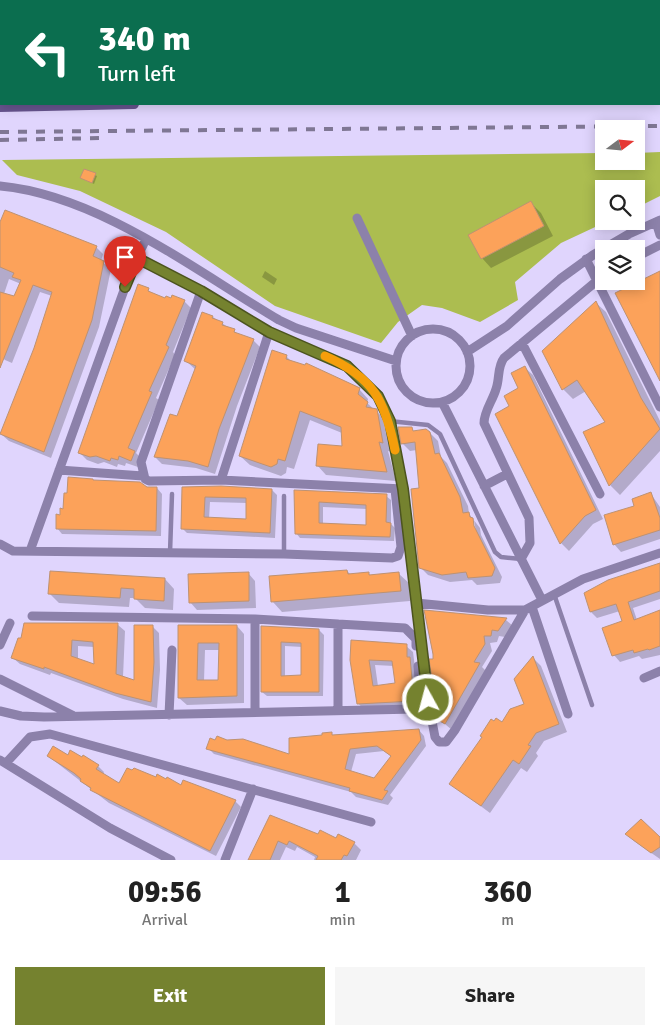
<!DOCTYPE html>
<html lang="en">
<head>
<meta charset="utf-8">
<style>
	:root { --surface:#fff; --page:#f6f6f6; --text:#222; --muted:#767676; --accent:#75822f }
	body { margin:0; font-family:Signika,sans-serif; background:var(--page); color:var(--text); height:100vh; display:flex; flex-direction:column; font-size:19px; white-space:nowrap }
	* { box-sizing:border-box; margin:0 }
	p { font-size:16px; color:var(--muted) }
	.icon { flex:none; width:28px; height:28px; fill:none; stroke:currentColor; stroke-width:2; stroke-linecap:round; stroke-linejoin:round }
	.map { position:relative; height:860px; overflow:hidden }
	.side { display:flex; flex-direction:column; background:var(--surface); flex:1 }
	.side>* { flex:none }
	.guide { position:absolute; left:0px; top:0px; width:660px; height:105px; box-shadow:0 2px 12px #0003; background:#0b6e4f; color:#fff; overflow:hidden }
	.needle { width:32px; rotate:74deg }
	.buttons { position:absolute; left:595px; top:120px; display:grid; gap:10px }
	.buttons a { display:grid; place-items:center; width:50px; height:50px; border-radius:0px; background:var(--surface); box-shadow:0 2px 12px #0003; font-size:25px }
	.pin { position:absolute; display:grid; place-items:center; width:42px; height:42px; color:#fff; margin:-51px -21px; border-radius:50% 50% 50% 0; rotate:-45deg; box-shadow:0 0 5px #0007 }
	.pin .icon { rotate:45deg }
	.me { position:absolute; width:55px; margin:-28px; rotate:353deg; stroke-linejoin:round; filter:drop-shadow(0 0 4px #0008) }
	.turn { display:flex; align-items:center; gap:18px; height:105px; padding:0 15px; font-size:22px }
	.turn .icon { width:65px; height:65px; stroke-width:2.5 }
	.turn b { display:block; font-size:35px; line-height:42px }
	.eta { display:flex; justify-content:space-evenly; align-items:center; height:85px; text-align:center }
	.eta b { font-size:30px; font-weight:700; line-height:35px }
	.button { display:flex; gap:10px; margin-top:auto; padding:10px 15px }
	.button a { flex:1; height:58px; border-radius:0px; background:var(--accent); color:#fff; font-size:20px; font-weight:700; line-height:58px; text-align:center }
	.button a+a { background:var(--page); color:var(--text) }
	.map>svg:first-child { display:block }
	.green { fill:#acbd50 }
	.shadow { fill:#0003; fill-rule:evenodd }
	.building { fill:#fca25a; stroke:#be9272; fill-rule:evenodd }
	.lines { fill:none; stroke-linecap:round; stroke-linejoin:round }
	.lane { stroke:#8c81aa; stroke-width:4.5 }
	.street { stroke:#8c81aa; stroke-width:9 }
	.secondary { stroke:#67548f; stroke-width:10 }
	.rail { stroke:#7f7794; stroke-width:4; stroke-dasharray:9 9; stroke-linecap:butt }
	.route-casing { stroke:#4c541f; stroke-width:12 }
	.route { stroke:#75822f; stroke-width:9 }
	.slow { stroke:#f59e0b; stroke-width:9 }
</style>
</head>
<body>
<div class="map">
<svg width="660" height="860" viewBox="0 0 660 860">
	<rect width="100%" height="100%" fill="#e0d5fd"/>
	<path class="green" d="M660,152V196L636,208V189H604V221H608L561,243L515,282L518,300L480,322L442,308L422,305L398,322L381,343L275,306L166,232L80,191L17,175L2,160L604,153V161H636V153Z"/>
	<path class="shadow" d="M271,0H312V1H271Z
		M606,0H619L620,1H606Z
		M635,0H656V1H635Z
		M659,6L660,8L659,38Z
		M0,26H1L0,58Z
		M95,175L97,176L94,184L82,178Z
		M531,203L541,213L553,236L491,268L482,258Z
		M0,222L96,247L103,254L101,261L111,269L99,327L51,458L9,441L1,434L35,348L52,296L40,292L12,363L5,360L0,355ZM9,279L21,284L15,298L4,294Z
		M265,271L277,279L274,285L262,277Z
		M139,286L166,300L184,301L191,308L173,352L175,355L156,398L159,400L136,453L142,459L138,467L126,463L125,466L118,464L117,467L104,462L98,464L87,460L80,453Z
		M596,303L606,312L660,421V451L620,495L610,485L585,433L607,422L586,391L573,399L563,389Z
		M203,314L213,317L238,334L253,340L260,347L237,406L215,474L196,468L162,464L155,457L178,418L196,370L186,361Z
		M286,356L292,362L359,389L368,399L367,403L386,420L392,452L388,451L396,481L326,475L317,465L344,448L342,433L310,420L294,469L287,467L286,473L281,476L250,465L240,456Z
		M524,367L533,375L603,519L593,524L569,551L561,543L496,414L511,407L520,389Z
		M411,429L414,432L430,433L438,441L441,457L447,463L468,506L469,514L480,528L481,535L502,577L500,583L477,585L472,580L450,582L428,575L420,567L421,489L417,450L410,451L402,443ZM472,520H474L476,532Z
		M146,488H157L162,494L161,536L62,534L57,528L69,494Z
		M183,488L272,490L277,495L275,538L187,533L182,528ZM210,502L247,503V521L209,519Z
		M295,491L386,496L391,500V524L395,528L394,541L300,538L296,533ZM323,507L367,509V526L323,524Z
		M651,494L660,507V539L621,552L614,544L636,507Z
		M660,564V599L633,608L637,620L660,612V655L642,659L639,656L620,662L614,655L623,622L620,611L597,618L591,612Z
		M347,571L351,575L369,574L371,576L399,574L409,583L410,601L282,612L273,602Z
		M248,573L255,581L256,608L197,610L190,602Z
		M165,579L174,589L173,610L145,608L135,598H130L129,607L59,603L50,594Z
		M425,611L506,620L513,626L505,637L499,636L497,642L490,643L492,651L482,667L486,671L452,730L439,719L434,661Z
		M118,625L125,631L123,677L135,682L153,627L159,633L160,670L157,708L123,699L51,673L50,675L20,664L13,658ZM78,646L94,647L95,666L78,659Z
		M179,626H237L244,634V703L187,705L179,698ZM205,650H220L219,681H204Z
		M262,627L319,630L324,635L323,696H267L262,692ZM285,646L302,647V676L285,677Z
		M406,646L413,652L420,707L364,710L358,703L351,659ZM375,665L394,666L396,684L378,686Z
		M533,658L541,666L567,732L544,741L536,753L538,756L527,772L521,768L490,813L451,784L502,723L526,705Z
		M419,730L424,736L426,746L390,795L393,798L388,805L356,797L351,792L214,754L208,748L290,756L323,736L331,734L334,736ZM384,751L392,757L375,780L351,772L356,754Z
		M48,756H68L98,766L104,772L103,775L120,785L133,772L235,801L241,807L216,856L109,803Z
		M270,816L318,836L354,843L361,850L356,860H314L315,857L297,847L295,851L286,847L280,860H250Z
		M627,834L660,838V859L634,841Z"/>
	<path class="building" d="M84,169L96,173L92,183L80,178Z
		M531,201L544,226L481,259L468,235Z
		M5,210L97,246L93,256L104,261L92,320L44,452L0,434L34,348L52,292L33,285L0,368V292L14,296L21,280L12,277L14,273L0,267V222Z
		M660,271V381L615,293Z
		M138,284L149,288L148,291L165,298L166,296L171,298L172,295L185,300L166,345L169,347L149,391L152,392L128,448L135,451L131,461L119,456L118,460L111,458L110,461L96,456L90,457L78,453Z
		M596,301L641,398L660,429L609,486L583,432L605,422L577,380L562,390L542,351Z
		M202,312L213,316L212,318L223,322L222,325L235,329L234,332L254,339L219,429L208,467L188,461L154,457L170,414L177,416L196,366L184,361Z
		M272,350L287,355L286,359L305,365L306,363L360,388L358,394L368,402L366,407L377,409L383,443L379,442L387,472L316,466L318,444L342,446L341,427L300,411L285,461L278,459L277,464L271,467L239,456Z
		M525,366L596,510L585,516L560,544L495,414L509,406L504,396L518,388L511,373Z
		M398,427H412L413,431L426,429L430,432L435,454L439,453L460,497L463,513L469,512L470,517L473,518L474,526L495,568L492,576L468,578L466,572L442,575L419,568L411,489L419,488L415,442L401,444Z
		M68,477L93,479V480L140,482L147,487H157L156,531L56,529V514L60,515V508L63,509L64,493H67Z
		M221,486L272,489L270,533L181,529L182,487ZM205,497L246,498V519L204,517Z
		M294,490L387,494L386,522L391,523L390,537L295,534ZM319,502L366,505V525L319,523Z
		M651,492L660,518V530L613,545L604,515L634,506L632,499Z
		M660,563V591L628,602L634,620L660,610V646L649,650L648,649L634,653L633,650L612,656L602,628L622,621L616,604L590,612L584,593L608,580Z
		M347,570L348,574L369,572V575L399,572L401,591L271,602L269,576Z
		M50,571L165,578L164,601L134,599V589L121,588L120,598L48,594Z
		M249,572V601L189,603L188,574Z
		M424,610L507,618L498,631L492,630L491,636H484L485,644L474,662L480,663L445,724L438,720L429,659H433V654Z
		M24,623H118L116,674L134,680V625H153L154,662L151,702L115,693L44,667V669L11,658L18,638H21ZM72,640L93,642L94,664L71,656Z
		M178,625H237V696L178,698ZM198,643H219L218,680H197Z
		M261,626L319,629V692H261ZM281,642L301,643V675L281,676Z
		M351,640L407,644V657H410L414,701L357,704L350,660ZM369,660L392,661L395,683L373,686Z
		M533,656L559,724L536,733L528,745L531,746L519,764L513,760L481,806L449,784L482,737L480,736L491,719L494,721L496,718L502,722L510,709L524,704L514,679Z
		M419,729L421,740L384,790L388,791L382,800L349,791L350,788L206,749L210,738L215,740L217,736L227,740L243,739L289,754V738L322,735V733L332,732V735ZM377,746L391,756L374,778L345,769L350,749Z
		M53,746L68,755L70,750L82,757L83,755L99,765L96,769L119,783L127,768L132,770L134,768L156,777L157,774L166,779L167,777L181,785L183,780L236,800L210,851L90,790L91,788L80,781L81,779L74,773L47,756Z
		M270,815L318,834L320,830L336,838L338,834L355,842L347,856L344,855L341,860H316L318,856L289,841L287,845L278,841L270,860H248Z
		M641,819L660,837V847L651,853L625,834Z"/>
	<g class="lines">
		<path class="lane" d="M389,421L428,425L440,434L495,552L501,557L521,559
			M170,553L172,494
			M284,554V496
			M554,594L592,705"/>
		<path class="street" d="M117,0V1
			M187,0V1
			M522,0V1
			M50,1L57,0
			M0,10L1,9
			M659,61H660
			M0,186C98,195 196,271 279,320L296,328L396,361
			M357,218L412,336
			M656,222L660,235
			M636,257L660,245
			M137,258L201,291L269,332L347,366L378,395L383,405L389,421L403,489
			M586,259L660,407
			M201,291L141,462L145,479L149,481L221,480L403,489L428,700L435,737L439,742H446L455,730L525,610
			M396 366a37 37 0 1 1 74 0a37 37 0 1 1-74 0Z
			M522,343L600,494
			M467,352L507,326L560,279L593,255L629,234L660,220
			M442,402L542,600
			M59,470L143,476
			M221,480L269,332
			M484,486L507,474
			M0,544L13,551L284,554L392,558L398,556L401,547L395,489
			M30,551L132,268L146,239
			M521,559L530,543L529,518L484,423C484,411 493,400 496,389C500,378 497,367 504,358L604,275
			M416,603L488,610H525L583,579L660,553
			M532,607L568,714
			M32,616L255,619L338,624V710
			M338,624L405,628L416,639V646
			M0,645L10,623
			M644,678L660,671
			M0,679L72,715
			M0,711L21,716L44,717L416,709L421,702L418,666
			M255,712V619
			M169,715L172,650
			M0,760L110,828L171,860
			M6,763L30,737L50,734L371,822
			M225,860L253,789"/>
		<path class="secondary" d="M659,78L660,77
			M0,107L134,104"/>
		<path class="rail" d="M0,132L660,126
			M0,140L101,138"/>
	</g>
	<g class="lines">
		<defs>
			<path id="route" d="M125,287L137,258L201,291L269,332L347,366L378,396L390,421L403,489L428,700"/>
		</defs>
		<use href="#route" class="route-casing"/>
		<use href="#route" class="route"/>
		<path class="slow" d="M325,356C373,377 385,400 395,450"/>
	</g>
</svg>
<div class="buttons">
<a><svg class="needle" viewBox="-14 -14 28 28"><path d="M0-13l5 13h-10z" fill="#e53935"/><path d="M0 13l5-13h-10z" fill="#767676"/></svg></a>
<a><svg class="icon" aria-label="search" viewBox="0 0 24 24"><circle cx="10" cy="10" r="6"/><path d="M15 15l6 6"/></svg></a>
<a><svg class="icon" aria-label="layers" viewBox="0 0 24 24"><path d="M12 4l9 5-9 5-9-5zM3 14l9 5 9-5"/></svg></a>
</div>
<div class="pin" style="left:125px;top:287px;background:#d93025"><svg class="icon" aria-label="arrive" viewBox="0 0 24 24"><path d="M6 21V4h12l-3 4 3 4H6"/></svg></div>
<svg class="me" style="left:428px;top:700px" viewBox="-20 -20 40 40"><circle r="17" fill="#75822f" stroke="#fff" stroke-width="3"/><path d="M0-11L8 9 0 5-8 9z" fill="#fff"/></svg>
<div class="guide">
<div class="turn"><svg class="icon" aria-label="left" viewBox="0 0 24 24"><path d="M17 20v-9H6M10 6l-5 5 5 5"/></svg><div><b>340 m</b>Turn left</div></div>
</div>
</div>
<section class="side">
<div class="eta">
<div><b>09:56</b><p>Arrival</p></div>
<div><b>1</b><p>min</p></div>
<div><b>360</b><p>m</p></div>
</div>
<div class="button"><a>Exit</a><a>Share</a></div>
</section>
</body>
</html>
